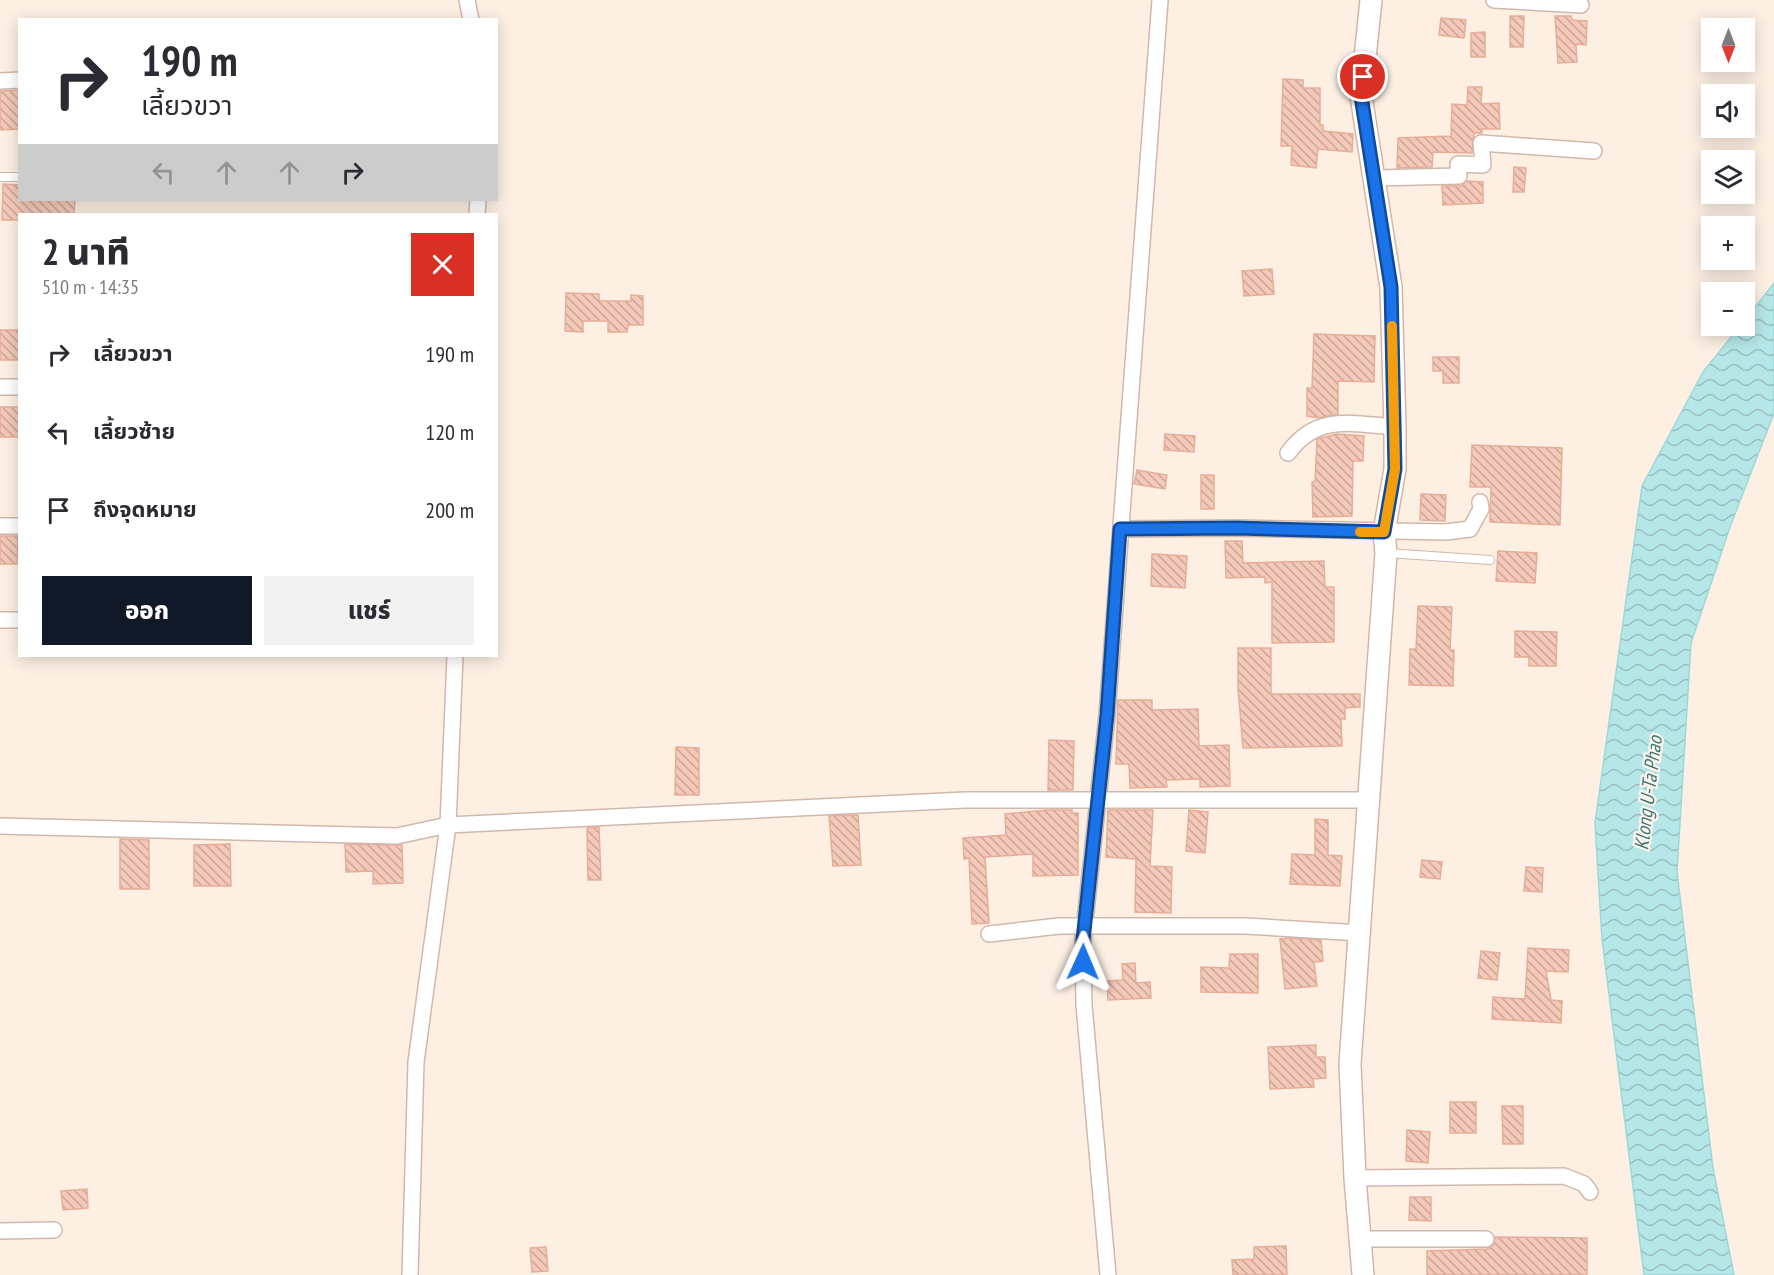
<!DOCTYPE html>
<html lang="th">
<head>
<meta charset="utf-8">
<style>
	:root { --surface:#fff; --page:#f2f2f3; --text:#2b2b33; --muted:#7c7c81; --accent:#111827 }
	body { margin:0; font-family:"PT Sans Narrow","Noto Sans Thai",sans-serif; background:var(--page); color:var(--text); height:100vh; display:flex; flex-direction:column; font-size:22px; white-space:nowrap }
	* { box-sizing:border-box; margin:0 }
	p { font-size:20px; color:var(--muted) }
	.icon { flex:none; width:33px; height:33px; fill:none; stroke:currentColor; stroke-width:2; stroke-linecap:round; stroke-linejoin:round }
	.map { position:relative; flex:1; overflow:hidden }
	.drawer { position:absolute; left:18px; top:213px; width:480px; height:444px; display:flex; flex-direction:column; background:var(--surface); border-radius:0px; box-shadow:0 3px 15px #0003 }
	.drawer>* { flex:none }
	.hud { position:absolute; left:18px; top:18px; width:480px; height:183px; border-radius:0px; box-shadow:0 3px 15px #0003; background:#fff; color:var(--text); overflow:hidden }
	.needle { width:39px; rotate:180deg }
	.fabs { position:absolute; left:1701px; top:18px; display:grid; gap:12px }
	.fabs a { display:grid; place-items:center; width:54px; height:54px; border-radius:0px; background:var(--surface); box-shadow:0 3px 15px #0003; font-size:30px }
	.pin { position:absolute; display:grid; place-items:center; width:51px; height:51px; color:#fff; margin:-26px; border:3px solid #fff; border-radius:50%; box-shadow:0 2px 6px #0007 }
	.me { position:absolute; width:66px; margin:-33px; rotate:1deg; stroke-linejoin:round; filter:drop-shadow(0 0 4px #0008) }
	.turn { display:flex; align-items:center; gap:21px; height:126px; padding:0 24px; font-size:27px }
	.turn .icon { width:78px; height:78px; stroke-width:2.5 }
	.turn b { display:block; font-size:42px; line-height:51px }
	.lanes { display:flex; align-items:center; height:57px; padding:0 24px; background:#0003; justify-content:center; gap:30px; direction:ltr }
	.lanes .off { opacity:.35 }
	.round { display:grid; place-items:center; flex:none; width:63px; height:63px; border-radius:0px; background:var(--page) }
	.head { display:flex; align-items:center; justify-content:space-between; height:102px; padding:0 24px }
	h1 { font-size:36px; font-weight:800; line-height:45px }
	.button { display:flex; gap:12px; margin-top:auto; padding:12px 24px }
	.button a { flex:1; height:69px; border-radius:0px; background:var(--accent); color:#fff; font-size:24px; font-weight:800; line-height:69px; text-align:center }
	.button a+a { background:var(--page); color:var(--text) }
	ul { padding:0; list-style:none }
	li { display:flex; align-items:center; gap:18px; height:78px; padding:0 24px }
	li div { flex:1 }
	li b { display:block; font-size:22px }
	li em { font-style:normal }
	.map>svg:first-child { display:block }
	.water { fill:url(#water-waves); stroke:#9cd8da; stroke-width:1.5 }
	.building { fill:url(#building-back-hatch); stroke:#e7ad99; stroke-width:1.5 }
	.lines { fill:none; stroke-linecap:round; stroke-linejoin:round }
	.lane-casing { stroke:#d1b8ac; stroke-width:10 }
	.street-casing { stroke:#d1b8ac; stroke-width:18 }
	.secondary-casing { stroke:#d4b6a9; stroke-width:24 }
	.lane { stroke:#fff; stroke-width:8 }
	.street { stroke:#fff; stroke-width:15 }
	.secondary { stroke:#fff; stroke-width:21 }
	.route-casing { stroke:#114b97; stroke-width:15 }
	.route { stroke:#1a73e8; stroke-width:10 }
	.slow { stroke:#f59e0b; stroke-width:10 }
	.labels { text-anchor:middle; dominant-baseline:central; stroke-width:4.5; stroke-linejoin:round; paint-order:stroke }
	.water-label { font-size:20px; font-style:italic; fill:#3a7a7d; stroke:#fff4ea }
</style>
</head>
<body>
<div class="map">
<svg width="1774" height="1275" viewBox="0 0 1774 1275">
	<defs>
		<pattern id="water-waves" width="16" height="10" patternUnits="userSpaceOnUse" patternTransform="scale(1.5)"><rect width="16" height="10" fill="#b6e7e8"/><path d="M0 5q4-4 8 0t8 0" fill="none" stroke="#99bebe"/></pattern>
		<pattern id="building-back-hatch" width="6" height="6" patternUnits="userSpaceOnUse" patternTransform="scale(1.5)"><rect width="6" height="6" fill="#f4c9b9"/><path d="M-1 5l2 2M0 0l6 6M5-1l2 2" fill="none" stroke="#caa698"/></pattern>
	</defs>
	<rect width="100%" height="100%" fill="#fdf0e3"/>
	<path class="water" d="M1774,283V413L1730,527L1691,643L1677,872L1713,1168L1734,1275H1644L1602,939L1595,823L1642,486L1703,372L1740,326H1744L1745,320Z"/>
	<path class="building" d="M1510,16H1524L1523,47H1510Z
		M1555,16H1571L1572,20L1587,21L1586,45L1576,44L1577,62L1558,63Z
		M1441,18L1466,20L1464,38L1439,35Z
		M1485,32V57H1471V33Z
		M1283,79L1303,80V88H1320V125H1323V131L1353,134L1352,152L1318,149L1316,168L1291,165L1292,146H1281Z
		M1468,87H1482L1481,104L1499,103L1500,129H1482V133H1474L1472,153L1433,152L1432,167L1397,168L1398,138L1451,136L1452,104L1467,105Z
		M20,90V129L0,130V91Z
		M1514,167L1526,168L1524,192H1513Z
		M1467,181L1483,182V203L1443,205L1442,186H1460Z
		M3,184L20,185V200H75L74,214H20V220H2Z
		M1272,269L1274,294L1244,296L1242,271Z
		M566,293L599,294V301H631V295L643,296V325H628L627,332H608V321H583V332L565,331Z
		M0,330H20V360H0Z
		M1314,334L1375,336L1374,382L1338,381V414L1319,418L1307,416V388H1312Z
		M1433,357H1459V383H1443V371H1433Z
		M0,407H20V437H0Z
		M1165,434L1195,436L1194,452L1164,450Z
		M1337,434L1364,436L1363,461H1353L1352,516L1313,517L1312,482H1315L1317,439Z
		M1472,445L1562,448L1560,525L1490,522L1491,487H1470Z
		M1137,470L1167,475L1165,489L1134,484Z
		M1201,475H1214V509H1201Z
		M1421,494L1446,495L1445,521L1420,520Z
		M0,536H18L17,564H0Z
		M1225,541H1242L1243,563L1324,561L1325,587H1334V642L1272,643V582L1265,583V577L1226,578Z
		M1498,551L1537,553L1535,583L1496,581Z
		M1152,554L1187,556L1185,588L1151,586Z
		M1418,606L1452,607L1450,650H1454L1453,686L1409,685L1410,649H1416Z
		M1515,631L1557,632L1556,666H1529V657H1515Z
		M1238,648H1271V694H1360V707L1345,708V719H1341L1342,746L1243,748L1238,688Z
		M1118,700H1152V710L1198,709L1199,746L1229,745L1230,786L1200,787V779L1166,780L1167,787L1130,788L1129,764H1116Z
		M1049,740L1074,741L1073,790H1048Z
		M676,747L699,748V795H675Z
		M1047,810H1072V813H1078V875L1033,876V854L985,857L989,923L972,924L969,858L964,859L963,838L1006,835L1005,814Z
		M1108,810H1153L1150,866L1172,867L1171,913L1135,912L1136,859L1106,857Z
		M1189,810L1208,812L1205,853L1186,851Z
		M858,815L861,865L833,866L829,816Z
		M1315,819L1328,820V855L1342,856L1340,886L1290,884L1292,854L1315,855Z
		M599,827L601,880H588L587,828Z
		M120,839L149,840V889H120Z
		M230,844L231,886H194V845Z
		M345,844L402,845L403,883L373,884V871L346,872Z
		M1422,860L1442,862L1440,879L1420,877Z
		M1526,867L1543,868L1542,892L1524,891Z
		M1289,938L1321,940L1323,961L1314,962L1317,986L1285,989L1280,939Z
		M1528,948L1569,950L1568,972L1546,971L1551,1000L1562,1001L1561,1023L1492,1019L1493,997L1525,999Z
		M1481,951L1500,953L1497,980L1478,978Z
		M1230,954H1258V993L1201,992V967L1229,968Z
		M1135,963L1136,983L1150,982L1151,998L1108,1000L1107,981L1123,980L1122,964Z
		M1316,1045V1057H1325L1326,1078L1313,1079L1314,1087L1270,1089L1268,1047Z
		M1450,1102H1476V1133H1450Z
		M1502,1106H1523V1144H1503Z
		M1407,1130L1430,1132L1428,1163L1406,1161Z
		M87,1189L88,1208L63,1210L61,1191Z
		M1410,1197H1431V1221L1409,1220Z
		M1495,1237L1587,1238V1275H1427V1251L1487,1249L1494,1244Z
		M1286,1246L1287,1275H1233L1232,1260L1254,1259V1247Z
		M546,1247L548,1271L532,1272L530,1248Z"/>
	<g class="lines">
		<defs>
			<path id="lane" d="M0,177H20
				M1387,553L1490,560"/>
			<path id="street" d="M467,0L471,20
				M1494,0L1581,5
				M0,81L20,80
				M1375,178L1459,176L1458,164L1483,165L1481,143L1594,151
				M477,214L478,200
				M0,387H20
				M1288,453C1317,413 1352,424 1395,427
				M0,526H20
				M1121,529L1236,528L1446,532L1470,529L1481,509L1480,502
				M0,620H20
				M0,826L397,836L448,825L965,800H1370
				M989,934L1059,926H1246L1360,933
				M1355,1178L1564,1176L1584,1184L1590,1192
				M0,1231L54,1230
				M1360,1239H1486
				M410,1275L416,1062L448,825L455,656
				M1108,1275L1084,1005L1083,940L1107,715L1160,0"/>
			<path id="secondary" d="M1363,1275L1355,1178L1350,1064L1386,553L1384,532L1395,469V427L1391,287L1361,96L1371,0"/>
		</defs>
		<use href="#lane" class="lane-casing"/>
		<use href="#street" class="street-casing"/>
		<use href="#secondary" class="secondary-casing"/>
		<use href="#lane" class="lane"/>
		<use href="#street" class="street"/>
		<use href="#secondary" class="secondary"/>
	</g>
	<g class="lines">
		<defs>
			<path id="route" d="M1083,962V940L1107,715L1120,529L1236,528L1384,532L1395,469L1391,287L1361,96L1363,77"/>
		</defs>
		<use href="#route" class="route-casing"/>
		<use href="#route" class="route"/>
		<path class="slow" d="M1360,532H1384L1395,469L1392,326"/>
	</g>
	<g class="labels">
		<g class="water-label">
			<text transform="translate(1648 793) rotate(-83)">Klong U-Ta Phao</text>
		</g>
	</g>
</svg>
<div class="fabs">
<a><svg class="needle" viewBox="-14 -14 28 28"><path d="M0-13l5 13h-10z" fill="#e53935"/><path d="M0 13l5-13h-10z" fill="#7c7c81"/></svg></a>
<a><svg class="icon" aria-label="sound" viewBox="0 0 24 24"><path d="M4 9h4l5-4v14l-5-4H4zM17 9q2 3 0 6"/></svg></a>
<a><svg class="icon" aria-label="layers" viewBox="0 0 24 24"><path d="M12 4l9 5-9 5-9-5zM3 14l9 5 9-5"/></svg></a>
<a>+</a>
<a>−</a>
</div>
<div class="pin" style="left:1363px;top:77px;background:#d93025"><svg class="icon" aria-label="arrive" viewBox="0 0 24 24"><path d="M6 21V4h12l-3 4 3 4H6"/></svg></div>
<svg class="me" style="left:1083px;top:962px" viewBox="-20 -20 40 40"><path d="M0-17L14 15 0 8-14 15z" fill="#1a73e8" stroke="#fff" stroke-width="4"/></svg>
<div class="hud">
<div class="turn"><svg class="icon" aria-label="right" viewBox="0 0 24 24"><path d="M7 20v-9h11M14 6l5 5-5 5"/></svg><div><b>190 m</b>เลี้ยวขวา</div></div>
<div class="lanes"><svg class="icon off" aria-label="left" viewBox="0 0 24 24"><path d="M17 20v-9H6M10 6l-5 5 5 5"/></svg><svg class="icon off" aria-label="ahead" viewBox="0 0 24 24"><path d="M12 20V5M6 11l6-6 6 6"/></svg><svg class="icon off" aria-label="ahead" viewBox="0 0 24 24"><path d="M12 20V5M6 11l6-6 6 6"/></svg><svg class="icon" aria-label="right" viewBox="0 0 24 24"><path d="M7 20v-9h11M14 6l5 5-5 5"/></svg></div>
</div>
<section class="drawer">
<div class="head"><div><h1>2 นาที</h1><p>510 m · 14:35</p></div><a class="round" style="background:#d93025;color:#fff"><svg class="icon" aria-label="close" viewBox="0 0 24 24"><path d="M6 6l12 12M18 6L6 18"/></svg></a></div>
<ul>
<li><svg class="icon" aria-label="right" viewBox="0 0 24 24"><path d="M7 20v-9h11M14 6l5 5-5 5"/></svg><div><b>เลี้ยวขวา</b></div><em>190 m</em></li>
<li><svg class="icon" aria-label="left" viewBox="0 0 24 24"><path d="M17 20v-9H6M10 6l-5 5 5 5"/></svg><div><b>เลี้ยวซ้าย</b></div><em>120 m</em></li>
<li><svg class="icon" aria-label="arrive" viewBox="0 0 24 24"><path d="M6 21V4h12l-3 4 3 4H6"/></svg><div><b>ถึงจุดหมาย</b></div><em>200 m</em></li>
</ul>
<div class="button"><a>ออก</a><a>แชร์</a></div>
</section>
</div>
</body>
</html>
